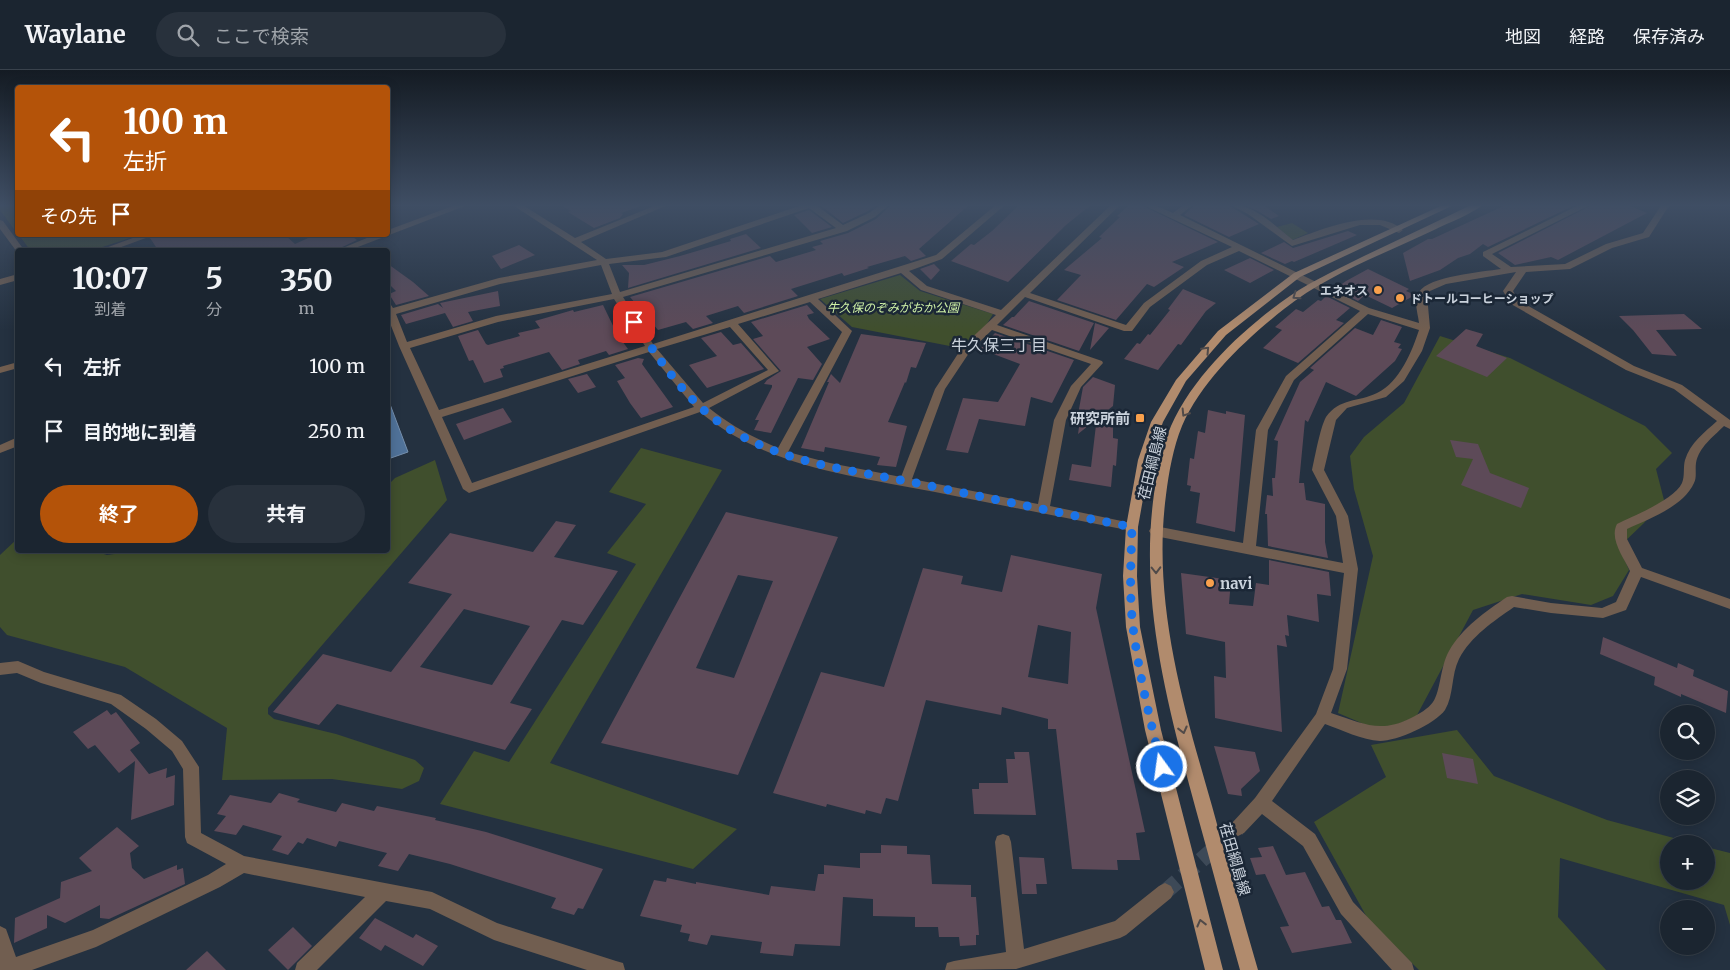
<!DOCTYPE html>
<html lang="ja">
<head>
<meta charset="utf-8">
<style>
	:root { --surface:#1b2530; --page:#28313c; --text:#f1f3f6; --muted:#a0a5ab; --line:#39424c; --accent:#b45309 }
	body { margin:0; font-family:Merriweather,"Noto Sans JP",serif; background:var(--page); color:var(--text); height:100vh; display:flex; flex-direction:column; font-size:19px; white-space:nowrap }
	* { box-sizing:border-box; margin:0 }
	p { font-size:16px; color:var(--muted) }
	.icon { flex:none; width:28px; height:28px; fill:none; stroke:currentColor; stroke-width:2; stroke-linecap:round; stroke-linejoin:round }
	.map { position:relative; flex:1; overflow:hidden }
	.side { position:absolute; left:15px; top:178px; width:375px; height:305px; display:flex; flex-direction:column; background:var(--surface); border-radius:5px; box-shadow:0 2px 12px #0003,0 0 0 1px var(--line) }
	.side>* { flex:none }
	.top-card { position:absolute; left:15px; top:15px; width:375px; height:152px; border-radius:5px; box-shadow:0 2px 12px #0003,0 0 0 1px var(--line); background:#b45309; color:#fff; overflow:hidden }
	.tools { position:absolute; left:1660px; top:635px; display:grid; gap:10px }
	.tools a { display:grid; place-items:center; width:55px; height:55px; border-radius:50%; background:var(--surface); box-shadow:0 2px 12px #0003,0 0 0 1px var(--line); font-size:25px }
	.pin { position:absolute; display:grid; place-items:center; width:42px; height:42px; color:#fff; margin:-21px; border-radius:10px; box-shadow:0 2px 8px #0006 }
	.me { position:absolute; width:55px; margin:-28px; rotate:346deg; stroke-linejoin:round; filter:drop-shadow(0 0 4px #0008) }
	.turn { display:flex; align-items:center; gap:18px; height:105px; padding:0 25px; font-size:22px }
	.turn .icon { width:65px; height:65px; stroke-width:2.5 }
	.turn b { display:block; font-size:35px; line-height:42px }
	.then { display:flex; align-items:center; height:48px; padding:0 25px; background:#0003; gap:10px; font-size:19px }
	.eta { display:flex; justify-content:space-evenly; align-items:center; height:85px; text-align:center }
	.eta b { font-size:30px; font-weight:700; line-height:35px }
	.cta { display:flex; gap:10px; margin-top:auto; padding:10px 25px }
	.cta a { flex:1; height:58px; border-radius:30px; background:var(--accent); color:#fff; font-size:20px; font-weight:700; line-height:58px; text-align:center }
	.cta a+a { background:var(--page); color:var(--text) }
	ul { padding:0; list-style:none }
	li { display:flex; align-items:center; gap:15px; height:65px; padding:0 25px }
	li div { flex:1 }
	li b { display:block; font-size:19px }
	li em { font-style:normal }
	header { display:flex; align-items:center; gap:30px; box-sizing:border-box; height:70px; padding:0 25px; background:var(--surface); border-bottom:1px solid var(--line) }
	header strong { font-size:24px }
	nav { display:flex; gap:28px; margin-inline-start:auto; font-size:18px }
	.search { width:350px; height:45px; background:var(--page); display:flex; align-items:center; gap:12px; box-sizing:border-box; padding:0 18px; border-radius:28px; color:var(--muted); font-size:19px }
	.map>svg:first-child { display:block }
	.green { fill:#404f2d }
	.water { fill:#507299; stroke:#758fad }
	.building { fill:#5d4a58; fill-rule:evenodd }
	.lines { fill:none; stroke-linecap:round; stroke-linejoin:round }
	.minor-tunnel { stroke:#3d4957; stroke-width:16; stroke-dasharray:16 8; stroke-linecap:butt }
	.minor { fill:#715e50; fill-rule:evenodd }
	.major { fill:#b18b6d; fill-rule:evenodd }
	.oneway { stroke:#504a49 }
	.route { stroke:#1a73e8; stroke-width:9; stroke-dasharray:0 16.2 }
	.poi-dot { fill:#f9a04c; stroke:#1b2736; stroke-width:2 }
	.labels { text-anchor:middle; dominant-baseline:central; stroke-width:5; stroke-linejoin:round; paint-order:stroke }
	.far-poi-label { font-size:12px; font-weight:bold; fill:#cad2dc; stroke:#1b2736; text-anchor:end }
	.far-park-label { font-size:12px; font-style:italic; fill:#cff1a6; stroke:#1b2736 }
	.poi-label { font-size:15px; font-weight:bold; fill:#cad2dc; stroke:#1b2736; text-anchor:end }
	.street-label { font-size:15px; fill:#cad2dc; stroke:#1b2736 }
	.neighbourhood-label { font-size:16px; fill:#cad2dc; stroke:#1b2736 }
</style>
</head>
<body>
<header>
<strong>Waylane</strong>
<div class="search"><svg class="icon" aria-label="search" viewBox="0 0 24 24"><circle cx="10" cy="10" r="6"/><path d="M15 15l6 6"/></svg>ここで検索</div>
<nav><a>地図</a><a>経路</a><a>保存済み</a></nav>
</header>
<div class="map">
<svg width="1730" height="900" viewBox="0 0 1730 900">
	<rect width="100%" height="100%" fill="#243140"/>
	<path class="green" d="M0,134H17V163L0,140Z
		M1292,153L1308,163L1292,170L1277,157Z
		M19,165H139L93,180H30Z
		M900,205L920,221L993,244L985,257L960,278L852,257L820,229Z
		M1440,266L1510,288L1645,356L1672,383L1656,399L1664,430L1644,453L1619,477L1629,500L1613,526L1591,535L1522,524L1473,540L1416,647L1380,661L1338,643L1373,486L1354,419L1350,386L1364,367L1404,333Z
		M641,378L722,400L550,693L737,759L693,799L440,734L474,681L509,692L636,494L607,483L646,434L609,422Z
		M435,390L447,430L268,638V644L274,649L336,664L415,690L424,698L419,711L402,719L332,709L222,710L227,658L125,597L7,565L0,557V485L17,469L18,480H91L107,485L144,480H388V415L395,408Z
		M1457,660L1494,706L1607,750L1696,774H1669V811H1706V777L1730,783V855L1724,835L1560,788L1558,847L1606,900H1419L1369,851L1314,752L1386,707L1371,675Z"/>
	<path class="water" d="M388,329L408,382L388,389Z"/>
	<path class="building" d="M559,134H640L641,136L621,143L623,144L620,148L594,158L568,142L571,141Z
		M819,134H878L868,141L843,153Z
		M892,134H970L919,179L926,186L911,191L905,186L867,197L869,198L844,206L842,203L791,219L798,226L744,243L738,236L706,246L713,253L693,259L686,252L658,260L630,227L770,186L776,192L816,180L812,177L823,174L820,171L848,163L876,149Z
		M1020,134H1092L1066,155L1008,212L951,191L971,174L974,175L992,161Z
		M1130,134H1139L1218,172L1172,192L1184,197L1154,217L1147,214L1116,250L1057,230L1081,205L1064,200L1102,168L1099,167L1120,147L1117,146Z
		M1196,134H1227L1259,154L1229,167L1184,145Z
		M1242,134H1262L1279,146L1271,149L1256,140Z
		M1508,134H1577L1488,177L1483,174L1470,184L1458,188L1440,200L1410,211L1403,183L1428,169H1432Z
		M1594,134H1625L1647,143L1558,190L1551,187L1515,195L1498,183Z
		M809,140L832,157L812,163L794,145Z
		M1348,161L1357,165L1294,192L1292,191L1285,194L1261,183L1284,172L1293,178Z
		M746,164L761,178L628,218L629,203L622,195H644L680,186L731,171L730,169Z
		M156,165H285L295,174L315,165H350L357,170L336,180H158L150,168Z
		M519,175L535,185L501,199L492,186Z
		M1250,188L1274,200L1250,213L1224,200Z
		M388,194L413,212L429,226L396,235L389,224L396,221L388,213Z
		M934,194L940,200L931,210L920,199Z
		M1368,199L1409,219L1406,221L1415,225L1392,238L1365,225L1358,231L1335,219L1346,211Z
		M1183,219L1216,233L1206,241L1181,275L1178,274L1158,300L1124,289L1137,273L1140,274L1148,264L1150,265L1170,240L1168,239Z
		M498,221L500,236L468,242L473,251L453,257L445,243L406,254L401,245L438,234L443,238L440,233Z
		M1326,226L1350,238L1336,250L1344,253L1298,293L1263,278L1282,260L1275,257L1296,239L1303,242L1318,230L1321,231Z
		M1029,231L1094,253L1079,281L1003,255L1012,247H1014Z
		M603,235L617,264L628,279L609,285L606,281L578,290L580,294L562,300L549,282L503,296L504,298L500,299L503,307L484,313L473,290L469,291L458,266L478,260L486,274L488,275L520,266L518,263L540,258L535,251L573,240L574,242Z
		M807,235L814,243L807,245L809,249L830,269L807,277L822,294L813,310L798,308L771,363L754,360L759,350H755L772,317V315L764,314L767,310L781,301L753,269L763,266L751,252Z
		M1684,244L1702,259L1656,260L1677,286L1652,284L1633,260L1619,246Z
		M1381,250L1402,257L1394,272L1401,274L1398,278L1402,279L1395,291L1356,326L1326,312L1308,352L1305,350L1299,413H1304L1306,430L1325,434V472L1328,488L1268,476L1267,444H1265L1267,425L1273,426L1272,408H1275L1278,371L1274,370L1300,312L1314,300L1310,298L1355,258L1373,265Z
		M1095,253L1109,258L1090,280Z
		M1466,259L1483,264L1476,276L1507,288L1487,307L1436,286Z
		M721,262L733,275L741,273L764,299L707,318L689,295L717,286L701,268Z
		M995,263L1074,290L1052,333L1031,327L1025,356L979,349L968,383L946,380L963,328L998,332L1020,294L980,279Z
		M861,264L926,273L916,298L911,297L906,313L905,312L888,352L907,356L896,397L877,395L880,387L825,377L824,382L801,378L829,312H827L831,304L840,313Z
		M638,288L644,289L642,294L673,337L641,348L630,333L617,311L625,308L615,295Z
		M587,304L596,317L578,323L568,309Z
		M1093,307L1115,315L1113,336L1078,364L1080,350H1077L1083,317Z
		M503,338L512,352L464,370L456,354Z
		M1208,340L1226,344V341L1245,345L1235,462L1196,453L1200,423L1190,421L1191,416L1187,415L1190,388L1194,389L1198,361L1205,363Z
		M1096,355L1113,357V368L1118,369L1116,396L1113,395L1111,417L1069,410L1072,394L1091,397Z
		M1450,370L1478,374L1490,403L1529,418L1521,438L1461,415L1473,389L1456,387Z
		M726,442L838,467L738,705L601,673ZM738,505L773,511L734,608L696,598Z
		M556,451L576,455L554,487L618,501L583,555L562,550L510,633L532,639L505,680L337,634L319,655L273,642L323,584L391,602L452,524L408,513L450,463L533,482ZM464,539L530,556L492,615L420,597Z
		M1011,485L1102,504L1096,538L1145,762L1136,763L1140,790H1117L1118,800L1072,799L1056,659H1048V649L1002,637L1001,645L926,630L898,731L886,728L881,744L866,740L865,744L827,734L826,737L773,723L821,602L884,617L923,498L963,506L961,514L1002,522ZM1038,555L1071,562L1068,614L1028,607Z
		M1269,490L1329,502L1331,526L1317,524L1319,552L1287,545L1289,566L1285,565L1287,577L1277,575L1282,662L1215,648L1214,606L1226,608L1225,572L1186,564L1181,503L1231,510L1229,534L1253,536L1256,513L1269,515Z
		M1603,567L1677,598L1678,593L1694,600L1693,606L1728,621L1726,643L1681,624V627L1654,615L1655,607L1600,584Z
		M107,640L111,645L116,642L140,673L130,680L149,704L167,698L166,708L175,705L174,735L131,750L135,691L119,703L95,675L88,679L73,662Z
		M1214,676L1255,682L1260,701L1241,719L1242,726L1228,724Z
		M1014,682H1029L1036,745L974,744L972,719H979V713H1008L1006,689H1015Z
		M1442,683L1473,689L1478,714L1447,708Z
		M279,723L300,729L297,732L336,742L342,733L374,741L377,736L436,748L435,750L486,762L603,799L583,839L578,838L574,845L551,838L556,828L450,794L409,784L398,801L378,796L387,783L339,771L336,777L307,768L303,774L298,772L288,785L272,780L282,766L243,755L236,765L214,761L226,746L217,744L230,725L271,733Z
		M117,757L139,776L130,783L132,798L144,809L177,795V800L183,798L185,814L109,849L100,848V835L65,853L47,845V858L14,873L15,848L60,828L61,812L92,801L79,788Z
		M881,775L907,776V784L930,785L932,814L971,815V827H976L979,865H976V875L960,876L959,867H939L938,857H915V847L873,846V829L843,827L840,876L795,874L793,886L760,883L762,872L711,865L707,875L688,871L690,864L680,862L682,855L640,846L654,810L666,812L667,808L696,814V812L769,825L771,816L815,821L818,804H824V795L860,798V783H881Z
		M1273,776L1286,805L1305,802L1322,837L1329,836L1336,850H1341L1352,873L1292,883L1280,857L1289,856L1265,804L1256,805L1250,788L1262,787L1258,778Z
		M1019,787L1044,788L1047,814H1036L1037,824H1022Z
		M375,848L413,868L416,864L438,876L423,896L385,875L381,881L359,868Z
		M293,857L312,876L288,900L268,880Z
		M207,881L226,900H186Z"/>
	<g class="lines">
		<path class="minor-tunnel" d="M1165,822L1238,758"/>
		<path class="minor" d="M458,134H470L350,180H338L374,165H388V160Z
			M511,134H521L575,168L659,134H670L581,172L606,189L662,182L805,134H817L816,135L843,155L869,143L881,134H890L875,147L847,161L623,227L653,274L936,185L997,134H1006L942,189L909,201L927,216L1001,240L1112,134H1121L1030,223L1126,255L1144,233L1201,191L1232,177L1141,134H1152L1173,143L1185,134H1194L1180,145L1369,238L1419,253C1418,244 1413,230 1419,222C1429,206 1482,202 1501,199L1483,186V182L1581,134H1592L1492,184L1511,197L1565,194L1606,174L1643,163L1662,134H1670L1649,167L1612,178L1570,199L1526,202L1513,221L1518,230L1634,296L1682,315L1730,350V359L1724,356C1713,367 1699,377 1696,393C1695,400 1697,407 1694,413C1684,436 1649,449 1627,459V469L1642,498L1730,529V539L1641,507L1626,540L1603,548L1551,543L1514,537C1494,551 1471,566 1459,589C1451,605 1454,625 1445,640C1435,654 1397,671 1380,671C1362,670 1342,660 1325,654L1272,731L1315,764L1353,832L1412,893L1414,900H1392L1341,844L1303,776L1262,744L1244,763L1238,766L1232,763L1230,758L1232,753L1255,728L1316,644L1333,599L1344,503L1155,466L1151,464L1149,461L1151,458L1155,456L1243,473L1256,360L1286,306L1360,241L1239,181L1207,195L1150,237L1132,261H1124L1025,227L997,255L1102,291L1103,293L1081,317L1066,350L1050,436L1136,454L1138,457L1136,460L1132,461C1066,448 1000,435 935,422C854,406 766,397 700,342L469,423L463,419L399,276L388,248V234L391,235L393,238L499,208L597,190ZM809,138L836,158L620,222L609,194L666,187ZM601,195L612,224L496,246L407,272L396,244L500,214ZM1516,202L1503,221L1511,234L1626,300L1674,319L1717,351C1705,362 1690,373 1685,390C1683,397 1685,406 1682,413C1674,430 1633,446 1617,454C1609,469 1624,488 1630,501L1616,532L1602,538L1551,533L1512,526L1507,527C1485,542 1462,558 1449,581C1440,597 1441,620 1433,632C1428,639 1419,644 1411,648C1379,664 1363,653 1331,643L1347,599L1358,499L1348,446L1324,400L1336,350L1347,338L1386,327L1404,311L1422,281L1430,258L1427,225L1430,221L1446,214ZM901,203L921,220L996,245L963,276L935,319L901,407L830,393L788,382L852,261L818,229ZM614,229L645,276L439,340L410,278L498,252ZM810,232L842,262L778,378C754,368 730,355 709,338L779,301L738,254ZM1368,244L1419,260C1412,281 1400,312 1377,323C1359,332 1339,328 1326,347C1320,358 1315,387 1312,400L1336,446L1343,493L1256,476L1268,360L1294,310ZM730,257L768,300L703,333L657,279ZM992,260L1091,294L1071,316L1054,350L1038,434L912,409L945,319L971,280ZM649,282L694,337L472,413L442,347Z
			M1229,134C1254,134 1274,155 1293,170C1322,159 1377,136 1403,160L1399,163L1380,155H1360L1292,176L1248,144Z
			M0,150L3,151L24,180H18L17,182L0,159Z
			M141,165H154L113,180H100Z
			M18,204V210L0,215V209Z
			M18,292V298L0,303V297Z
			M18,367V376L0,383V375Z
			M18,591L44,602L121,625L156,649L182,671L199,697L201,763L244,786L432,822L497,853L616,891L623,893L625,900H587L494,870L430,839L386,831L317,900H295L297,893L365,827L244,803L220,817L96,877L32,900H0V856L6,859L16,887L93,860L208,805L226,794L187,773L185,767L183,699L172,681L146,659L111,634L41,613L17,603L0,605V593Z
			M1003,764L1009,766L1011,772L1024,879L1115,851L1159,816L1165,813L1171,816L1174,822L1171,828L1126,865L1120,868L1016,899L945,900L947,893L954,891L1006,882L995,772L997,766Z"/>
		<path class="major" d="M1445,134H1456L1300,207L1226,265L1186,311L1163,352L1150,390L1138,457L1137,506L1140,557L1161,660L1223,900H1205L1145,660L1126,557L1123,506L1126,457L1138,390L1151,352L1176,310L1218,261L1294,203Z
			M1473,134H1484C1470,145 1450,152 1434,160C1384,184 1328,204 1284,239C1245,270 1202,310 1182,356C1173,378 1169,402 1166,425C1152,532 1183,635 1212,736C1227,791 1242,845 1258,900H1240C1225,847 1211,794 1196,740C1168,637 1139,532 1154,424C1157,402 1162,377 1171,356C1193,307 1238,264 1280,233C1305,214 1334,201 1362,187C1399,169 1437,152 1473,134Z"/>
	</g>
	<defs><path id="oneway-chevron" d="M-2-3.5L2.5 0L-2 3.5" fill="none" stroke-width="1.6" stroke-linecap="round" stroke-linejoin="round" transform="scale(1.25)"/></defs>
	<g class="oneway">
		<use href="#oneway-chevron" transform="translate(1296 226) rotate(145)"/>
		<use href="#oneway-chevron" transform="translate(1206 280) rotate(-47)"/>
		<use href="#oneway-chevron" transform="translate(1185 343) rotate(122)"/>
		<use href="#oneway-chevron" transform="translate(1156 500) rotate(89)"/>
		<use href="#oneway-chevron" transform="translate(1183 660) rotate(76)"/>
		<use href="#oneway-chevron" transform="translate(1201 853) rotate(-104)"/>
	</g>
	<linearGradient id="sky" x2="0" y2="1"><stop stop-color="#141b23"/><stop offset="0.52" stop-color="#3f4e64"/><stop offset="1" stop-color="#3f4e64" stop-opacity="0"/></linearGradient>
	<rect width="1730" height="260" fill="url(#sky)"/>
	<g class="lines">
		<path class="route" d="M634,252C658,287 682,325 716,350C775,393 847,399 916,413C988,428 1060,443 1132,457C1131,490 1129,524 1133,557C1139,604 1150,651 1162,697"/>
	</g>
	<g class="poi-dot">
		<circle cx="1378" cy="220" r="5"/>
		<circle cx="1400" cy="228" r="5"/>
		<rect x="1135" y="343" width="10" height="10" rx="2.5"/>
		<circle cx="1210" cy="513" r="5"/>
	</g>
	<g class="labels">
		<g class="far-poi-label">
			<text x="1368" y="220">エネオス</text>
			<text x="1410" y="228" text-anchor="start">ドトールコーヒーショップ</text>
		</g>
		<g class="far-park-label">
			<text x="893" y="237">牛久保のぞみがおか公園</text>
		</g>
		<g class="poi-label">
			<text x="1130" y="348">研究所前</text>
			<text x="1220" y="513" text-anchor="start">navi</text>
		</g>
		<g class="street-label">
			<text transform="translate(1152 393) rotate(-76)">荏田綱島線</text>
			<text transform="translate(1235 789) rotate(74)">荏田綱島線</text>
		</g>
		<g class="neighbourhood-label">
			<text x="999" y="275">牛久保三丁目</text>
		</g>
	</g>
</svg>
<div class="tools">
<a><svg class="icon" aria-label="search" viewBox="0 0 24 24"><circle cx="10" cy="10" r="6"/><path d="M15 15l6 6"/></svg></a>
<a><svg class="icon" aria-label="layers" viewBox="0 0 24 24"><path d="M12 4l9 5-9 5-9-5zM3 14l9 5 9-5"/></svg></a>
<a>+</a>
<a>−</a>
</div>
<div class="pin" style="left:634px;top:252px;background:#d93025"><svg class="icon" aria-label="arrive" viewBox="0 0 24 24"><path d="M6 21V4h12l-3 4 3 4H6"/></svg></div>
<svg class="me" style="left:1162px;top:697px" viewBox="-20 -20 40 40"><circle r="17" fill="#1a73e8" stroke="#fff" stroke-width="3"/><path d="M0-11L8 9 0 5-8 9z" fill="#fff"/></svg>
<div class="top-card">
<div class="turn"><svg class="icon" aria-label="left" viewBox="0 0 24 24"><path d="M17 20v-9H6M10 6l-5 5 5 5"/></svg><div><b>100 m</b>左折</div></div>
<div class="then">その先<svg class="icon" aria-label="arrive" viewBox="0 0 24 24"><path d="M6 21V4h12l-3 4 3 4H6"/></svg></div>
</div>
<section class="side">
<div class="eta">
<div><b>10:07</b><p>到着</p></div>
<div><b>5</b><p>分</p></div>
<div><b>350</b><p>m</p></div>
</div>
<ul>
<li><svg class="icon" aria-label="left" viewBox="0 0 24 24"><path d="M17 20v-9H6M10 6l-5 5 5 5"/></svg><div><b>左折</b></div><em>100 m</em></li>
<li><svg class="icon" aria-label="arrive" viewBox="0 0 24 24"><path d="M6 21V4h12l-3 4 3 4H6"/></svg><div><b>目的地に到着</b></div><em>250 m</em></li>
</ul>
<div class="cta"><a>終了</a><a>共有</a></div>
</section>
</div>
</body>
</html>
